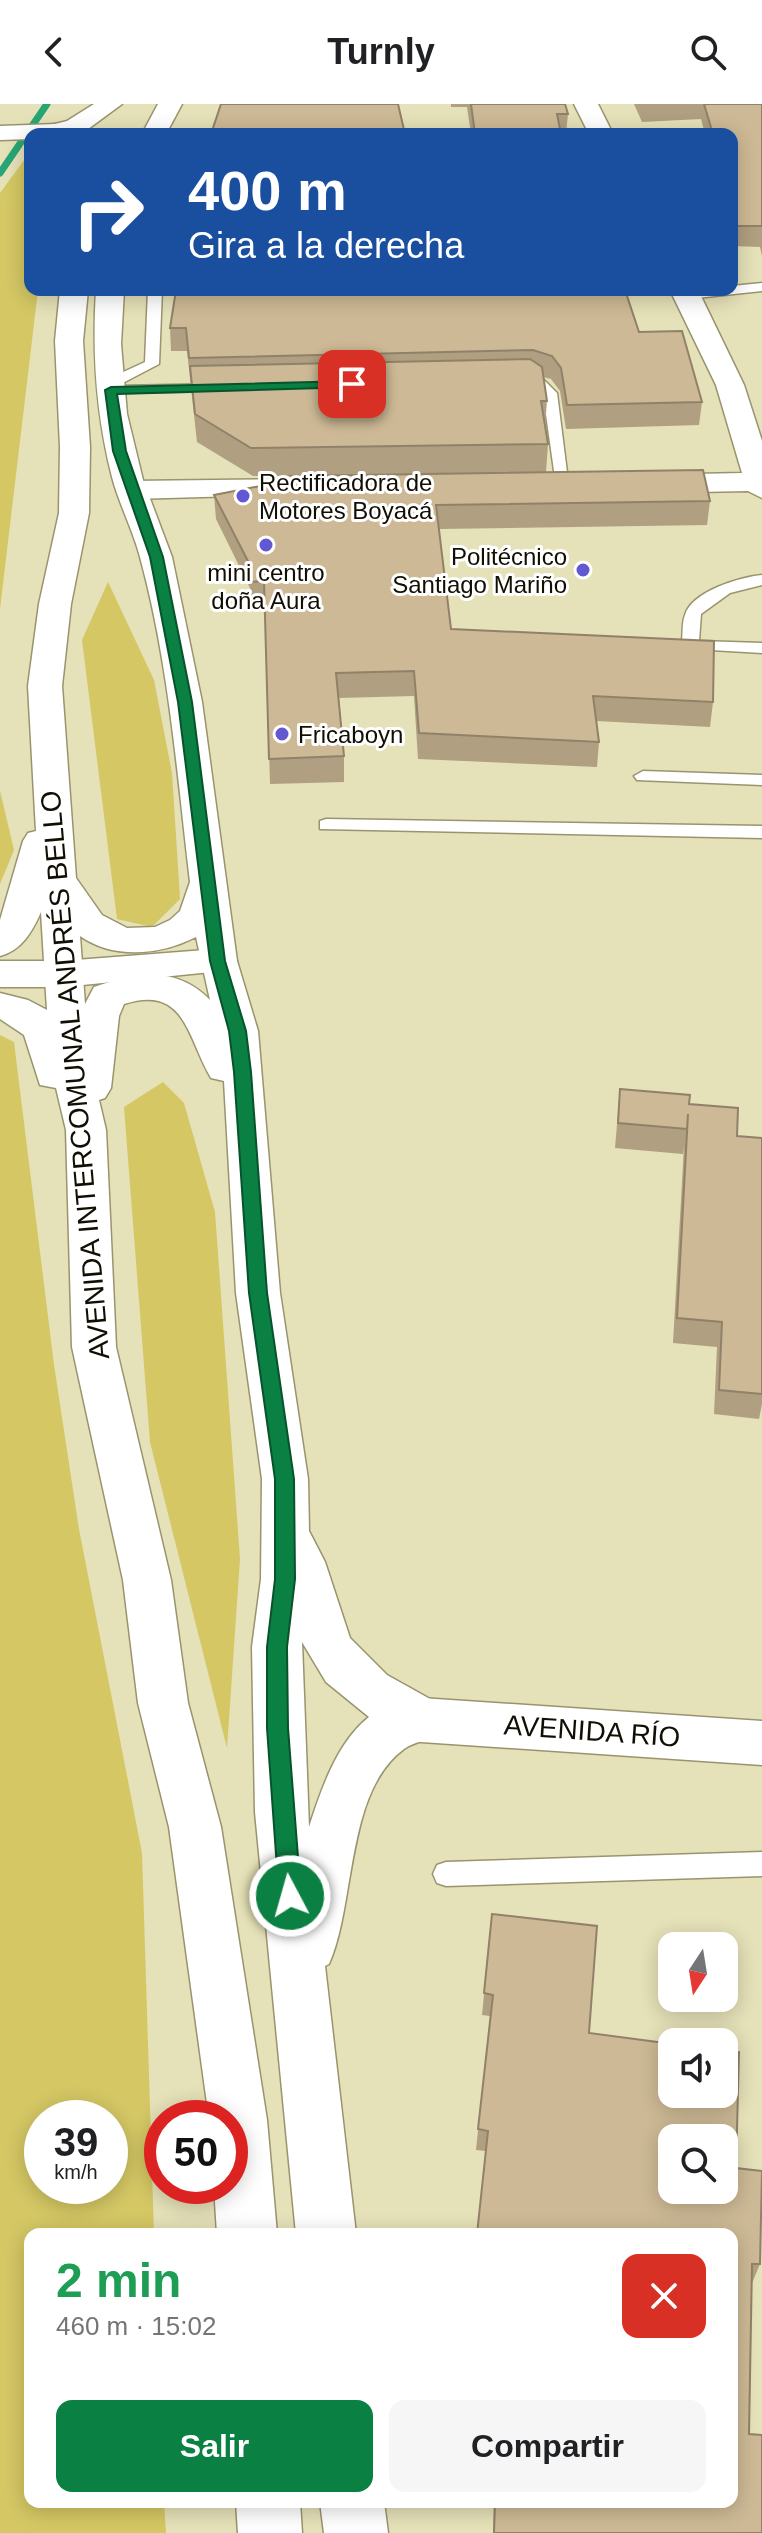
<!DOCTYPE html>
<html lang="es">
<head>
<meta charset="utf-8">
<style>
	:root { --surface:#fff; --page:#f6f6f6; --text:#202124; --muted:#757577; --accent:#0b8043 }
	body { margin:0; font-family:Helvetica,sans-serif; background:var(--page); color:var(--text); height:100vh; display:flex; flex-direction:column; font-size:30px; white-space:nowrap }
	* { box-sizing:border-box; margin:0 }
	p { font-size:26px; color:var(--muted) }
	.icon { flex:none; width:44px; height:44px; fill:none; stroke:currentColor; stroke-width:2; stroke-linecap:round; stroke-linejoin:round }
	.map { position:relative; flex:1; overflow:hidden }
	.side { position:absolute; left:24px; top:2124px; width:714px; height:280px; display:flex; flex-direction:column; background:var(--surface); border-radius:16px; box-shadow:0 4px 20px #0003 }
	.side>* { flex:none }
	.banner { position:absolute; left:24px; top:24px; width:714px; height:168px; border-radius:16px; box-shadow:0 4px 20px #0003; background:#1a4fa0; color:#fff; overflow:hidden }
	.needle { width:52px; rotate:192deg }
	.controls { position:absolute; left:658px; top:1828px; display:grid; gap:16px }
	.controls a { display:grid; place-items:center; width:80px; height:80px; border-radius:16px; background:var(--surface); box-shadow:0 4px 20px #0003; font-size:40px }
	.speed { position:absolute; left:24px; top:1996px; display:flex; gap:16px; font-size:40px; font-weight:700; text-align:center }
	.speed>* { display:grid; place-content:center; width:104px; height:104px; border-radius:50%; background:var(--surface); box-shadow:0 4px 20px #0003; line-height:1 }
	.speed small { font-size:20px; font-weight:400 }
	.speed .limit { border:12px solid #d22; background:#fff; color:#111 }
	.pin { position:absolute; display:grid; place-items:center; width:68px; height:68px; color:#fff; margin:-34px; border-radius:16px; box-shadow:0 4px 12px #0006 }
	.me { position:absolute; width:88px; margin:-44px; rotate:354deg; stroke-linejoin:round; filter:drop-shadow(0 0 6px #0008) }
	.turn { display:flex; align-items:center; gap:28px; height:168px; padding:0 32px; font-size:36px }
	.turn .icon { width:104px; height:104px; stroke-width:2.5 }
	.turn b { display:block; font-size:56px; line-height:68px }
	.round { display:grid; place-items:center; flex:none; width:84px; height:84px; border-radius:16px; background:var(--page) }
	.summary { display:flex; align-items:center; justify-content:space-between; height:136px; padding:0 32px }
	h1 { font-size:48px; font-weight:700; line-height:60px; color:#1e9e55 }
	.cta { display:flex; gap:16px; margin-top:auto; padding:16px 32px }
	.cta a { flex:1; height:92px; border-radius:16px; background:var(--accent); color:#fff; font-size:32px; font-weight:700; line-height:92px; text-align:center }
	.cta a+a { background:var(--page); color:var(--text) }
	header { display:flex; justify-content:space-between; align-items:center; height:104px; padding:0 32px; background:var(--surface); font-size:36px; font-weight:700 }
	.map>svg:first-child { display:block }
	.green { fill:#d4c764; fill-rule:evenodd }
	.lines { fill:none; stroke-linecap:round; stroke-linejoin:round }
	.stream { stroke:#28a575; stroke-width:7 }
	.lane-casing { stroke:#99946e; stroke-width:3 }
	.street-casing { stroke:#99946e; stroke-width:3 }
	.secondary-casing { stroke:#99946e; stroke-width:3 }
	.lane { fill:#fff; fill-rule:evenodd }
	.street { fill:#fff; fill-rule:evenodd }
	.secondary { fill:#fff; fill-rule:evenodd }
	.wall { fill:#b09f80 }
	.building { fill:#cdb995; stroke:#908268; stroke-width:2; fill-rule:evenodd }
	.route { fill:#0b8043; stroke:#07532c; stroke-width:2 }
	.poi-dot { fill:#6258d1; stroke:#fff; stroke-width:3 }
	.labels { text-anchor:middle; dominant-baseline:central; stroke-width:6; stroke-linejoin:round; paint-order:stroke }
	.far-poi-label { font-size:24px; fill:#110f03; stroke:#fff; text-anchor:start }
	.street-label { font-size:28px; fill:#110f03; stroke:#fff }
</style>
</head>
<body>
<header><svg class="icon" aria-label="back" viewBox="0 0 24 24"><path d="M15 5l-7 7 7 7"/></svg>Turnly<svg class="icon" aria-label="search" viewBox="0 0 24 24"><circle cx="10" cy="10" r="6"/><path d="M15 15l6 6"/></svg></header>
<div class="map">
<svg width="762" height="2429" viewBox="0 0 762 2429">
	<rect width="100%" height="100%" fill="#e5e1b8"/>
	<path class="green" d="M30,48V186H38L0,505V89Z
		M108,478L154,576L172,669L180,795L152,823L117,815L82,536Z
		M0,687L14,746L0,780Z
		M0,931L14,938L54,1261L79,1425L142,1749L154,2130H30V2398H164L166,2429H0ZM110,2014V2082H42V2014Z
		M163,978L184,999L215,1108L240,1455L227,1644L150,1338L124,1003Z"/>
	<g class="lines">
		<path class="stream" d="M0,69L47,0"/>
		<defs>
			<path id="lane" d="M762,179V187L687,195L680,191L696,186H732V182Z
				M148,186H162L159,260L117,282L222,280L229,284L227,287L106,289V276L145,258Z
				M516,272L544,276L557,289L569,384L556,381L543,289L531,281L511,279V273Z
				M762,471V481L730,489L701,510L699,537L762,539V549L677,544L675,541L682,536C683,528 682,518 685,511C692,487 741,473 762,471Z
				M643,667L762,671V681L637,676L634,672Z
				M326,715L762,722V734L320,725V717Z
				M762,1748V1772L446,1782L437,1779L433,1770L437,1761L446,1758Z"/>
			<path id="street" d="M574,0H598L613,30H589Z
				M56,20L65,22L66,30H30V35L0,36V22Z
				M670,186H698L744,281L762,337V394L748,387L647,389L636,386L632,380L636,374L647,371L742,369L716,281Z
				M302,375L313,378L317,384L313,390L132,395L121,392L117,386L121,380L132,377Z
				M218,845L231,848L237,857L231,866L63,883H0V857H63Z
				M421,1594L762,1617V1661L421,1638L403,1632L396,1616L403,1600Z"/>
			<path id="secondary" d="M94,0H122L84,28L46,30L44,27L47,22L67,17Z
				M158,0H182L166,30H142Z
				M60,186H88L83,237L90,343L89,409L71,500L62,582L76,774L102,811L127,824L155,823L170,816L180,807L190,778C177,670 169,559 140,453C133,426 119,400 112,373C96,310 92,251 96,186H124L121,240L127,310L143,376L172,453L202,598L237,857L258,927L280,1189L308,1375L309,1427L325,1458L350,1534L387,1571L439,1600L446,1616L439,1632C428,1636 414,1638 404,1645C345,1688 356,1800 329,1860L325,1862L356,2130H296L255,1708L252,1543L261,1475L262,1375L236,1189L224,977L211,974C187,934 186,880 124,900L119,912L111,984L105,994L99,996L106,1026L116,1243L171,1476L188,1599L221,1723L267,2016L277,2130H217L214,2082H230V2014H209L169,1723L138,1599L123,1476L72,1243L66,1026L56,984L40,981L24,931L0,915V889L28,896L47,906L41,808C32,828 22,846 0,852V816L23,737L28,729L36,727L28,582L39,500L59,409L60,343L55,237ZM80,832C114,856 161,851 196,833L210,896C176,861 136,869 94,883L85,900ZM302,1538L326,1578L369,1613C337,1638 321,1686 309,1723Z
				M236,2398H300L302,2429H238Z
				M320,2398H384L388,2429H324Z"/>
		</defs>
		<use href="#lane" class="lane-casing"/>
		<use href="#street" class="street-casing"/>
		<use href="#secondary" class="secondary-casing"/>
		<use href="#lane" class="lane"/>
		<use href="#street" class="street"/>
		<use href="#secondary" class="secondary"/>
	</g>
	<path class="wall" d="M451,0H565L568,10L566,30H471L467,3H451Z
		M634,0H762V152L760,143L732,142V30H705L701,15L642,18Z
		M170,224L639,228L702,298L699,321L566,325L560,287L551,275L543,273L547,297L545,323L548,340L546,368L710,397L707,421L439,425L451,525L713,598L710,623L596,617L599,638L597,663L418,655L414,592L339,594L344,652V678L270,680L265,502H251L250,484L216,415L214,391L291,376V372H253L197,338L187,247H171Z
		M620,985L689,1000L737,1032L762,1034V1300L759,1315L714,1310L717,1243L673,1239L684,1042L683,1050L615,1044Z
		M492,1810L589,1929L736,2064L760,2160L752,2179L749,2330L762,2429H493L494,2398H732L486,2047L476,2046L490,1912L482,1911Z"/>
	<path class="building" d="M221,0H398L405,30H211Z
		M471,0H565L568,10H557L561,30H475Z
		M704,0H762V122H732V30H713Z
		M176,186H625L639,228L682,227L702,298L567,301L561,264L552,252L533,246L189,254L186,224H170Z
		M530,255L542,263L547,297H541L548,340L251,344L195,310L190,262Z
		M703,366L710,397L436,401L451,525L714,537L713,598L593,592L599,638L419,629L414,567L336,569L344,652L269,655L264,477L249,478L250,461L214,391L296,375L291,372Z
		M620,985L690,991L689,1000L738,1004L737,1032L762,1034V1290L719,1286L722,1218L677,1214L688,1010L687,1025L618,1019Z
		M492,1810L597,1822L589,1929L672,1940V1990H724V1946L739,1948L736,2064L762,2067L760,2160H752L749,2330L762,2331V2429H494L495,2398H732V2130H477L488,2027L478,2025L493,1891L484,1889ZM672,2034H724V2086H672Z"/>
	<path class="route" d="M352,277L358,280L356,283L117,290L126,347L163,453L192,598L225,857L246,927L251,968L267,1189L294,1375L295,1475L287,1543L288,1624L301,1792L298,1800L290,1803L282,1800L279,1792L267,1624V1543L275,1475V1375L249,1189L234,968L229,927L210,857L178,598L150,453L113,347L105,286L111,283Z"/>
	<g class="poi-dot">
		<circle cx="243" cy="392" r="8"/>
		<circle cx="266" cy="441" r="8"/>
		<circle cx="583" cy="466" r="8"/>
		<circle cx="282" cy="630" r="8"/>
	</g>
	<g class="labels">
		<g class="far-poi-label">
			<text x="259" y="378">Rectificadora de<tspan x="259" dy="28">Motores Boyacá</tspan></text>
			<text x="567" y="452" text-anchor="end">Politécnico<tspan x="567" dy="28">Santiago Mariño</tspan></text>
			<text x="266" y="468" text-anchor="middle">mini centro<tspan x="266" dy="28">doña Aura</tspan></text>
			<text x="298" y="630">Fricaboyn</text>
		</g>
		<g class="street-label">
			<text transform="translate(75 971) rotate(-95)">AVENIDA INTERCOMUNAL ANDRÉS BELLO</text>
			<text transform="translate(592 1627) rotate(4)">AVENIDA RÍO</text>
		</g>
	</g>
</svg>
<div class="controls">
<a><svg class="needle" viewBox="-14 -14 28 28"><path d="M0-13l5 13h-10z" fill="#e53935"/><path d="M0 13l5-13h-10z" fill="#757577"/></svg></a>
<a><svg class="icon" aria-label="sound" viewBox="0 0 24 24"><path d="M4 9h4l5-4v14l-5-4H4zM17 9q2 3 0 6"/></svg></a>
<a><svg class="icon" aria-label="search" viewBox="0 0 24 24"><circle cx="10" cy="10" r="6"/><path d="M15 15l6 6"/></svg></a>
</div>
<div class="speed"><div>39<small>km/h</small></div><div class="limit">50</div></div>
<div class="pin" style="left:352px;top:280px;background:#d93025"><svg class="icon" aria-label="arrive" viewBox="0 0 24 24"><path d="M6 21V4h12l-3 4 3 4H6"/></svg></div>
<svg class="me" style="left:290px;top:1792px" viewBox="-20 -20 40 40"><circle r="17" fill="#0b8043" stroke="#fff" stroke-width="3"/><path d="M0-11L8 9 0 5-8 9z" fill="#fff"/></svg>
<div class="banner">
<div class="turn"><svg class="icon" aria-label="right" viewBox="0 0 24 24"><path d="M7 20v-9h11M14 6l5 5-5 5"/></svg><div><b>400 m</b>Gira a la derecha</div></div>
</div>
<section class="side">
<div class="summary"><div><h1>2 min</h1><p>460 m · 15:02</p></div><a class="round" style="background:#d93025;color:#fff"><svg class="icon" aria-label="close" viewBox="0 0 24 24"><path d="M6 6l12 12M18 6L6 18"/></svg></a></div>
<div class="cta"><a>Salir</a><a>Compartir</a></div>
</section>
</div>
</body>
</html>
